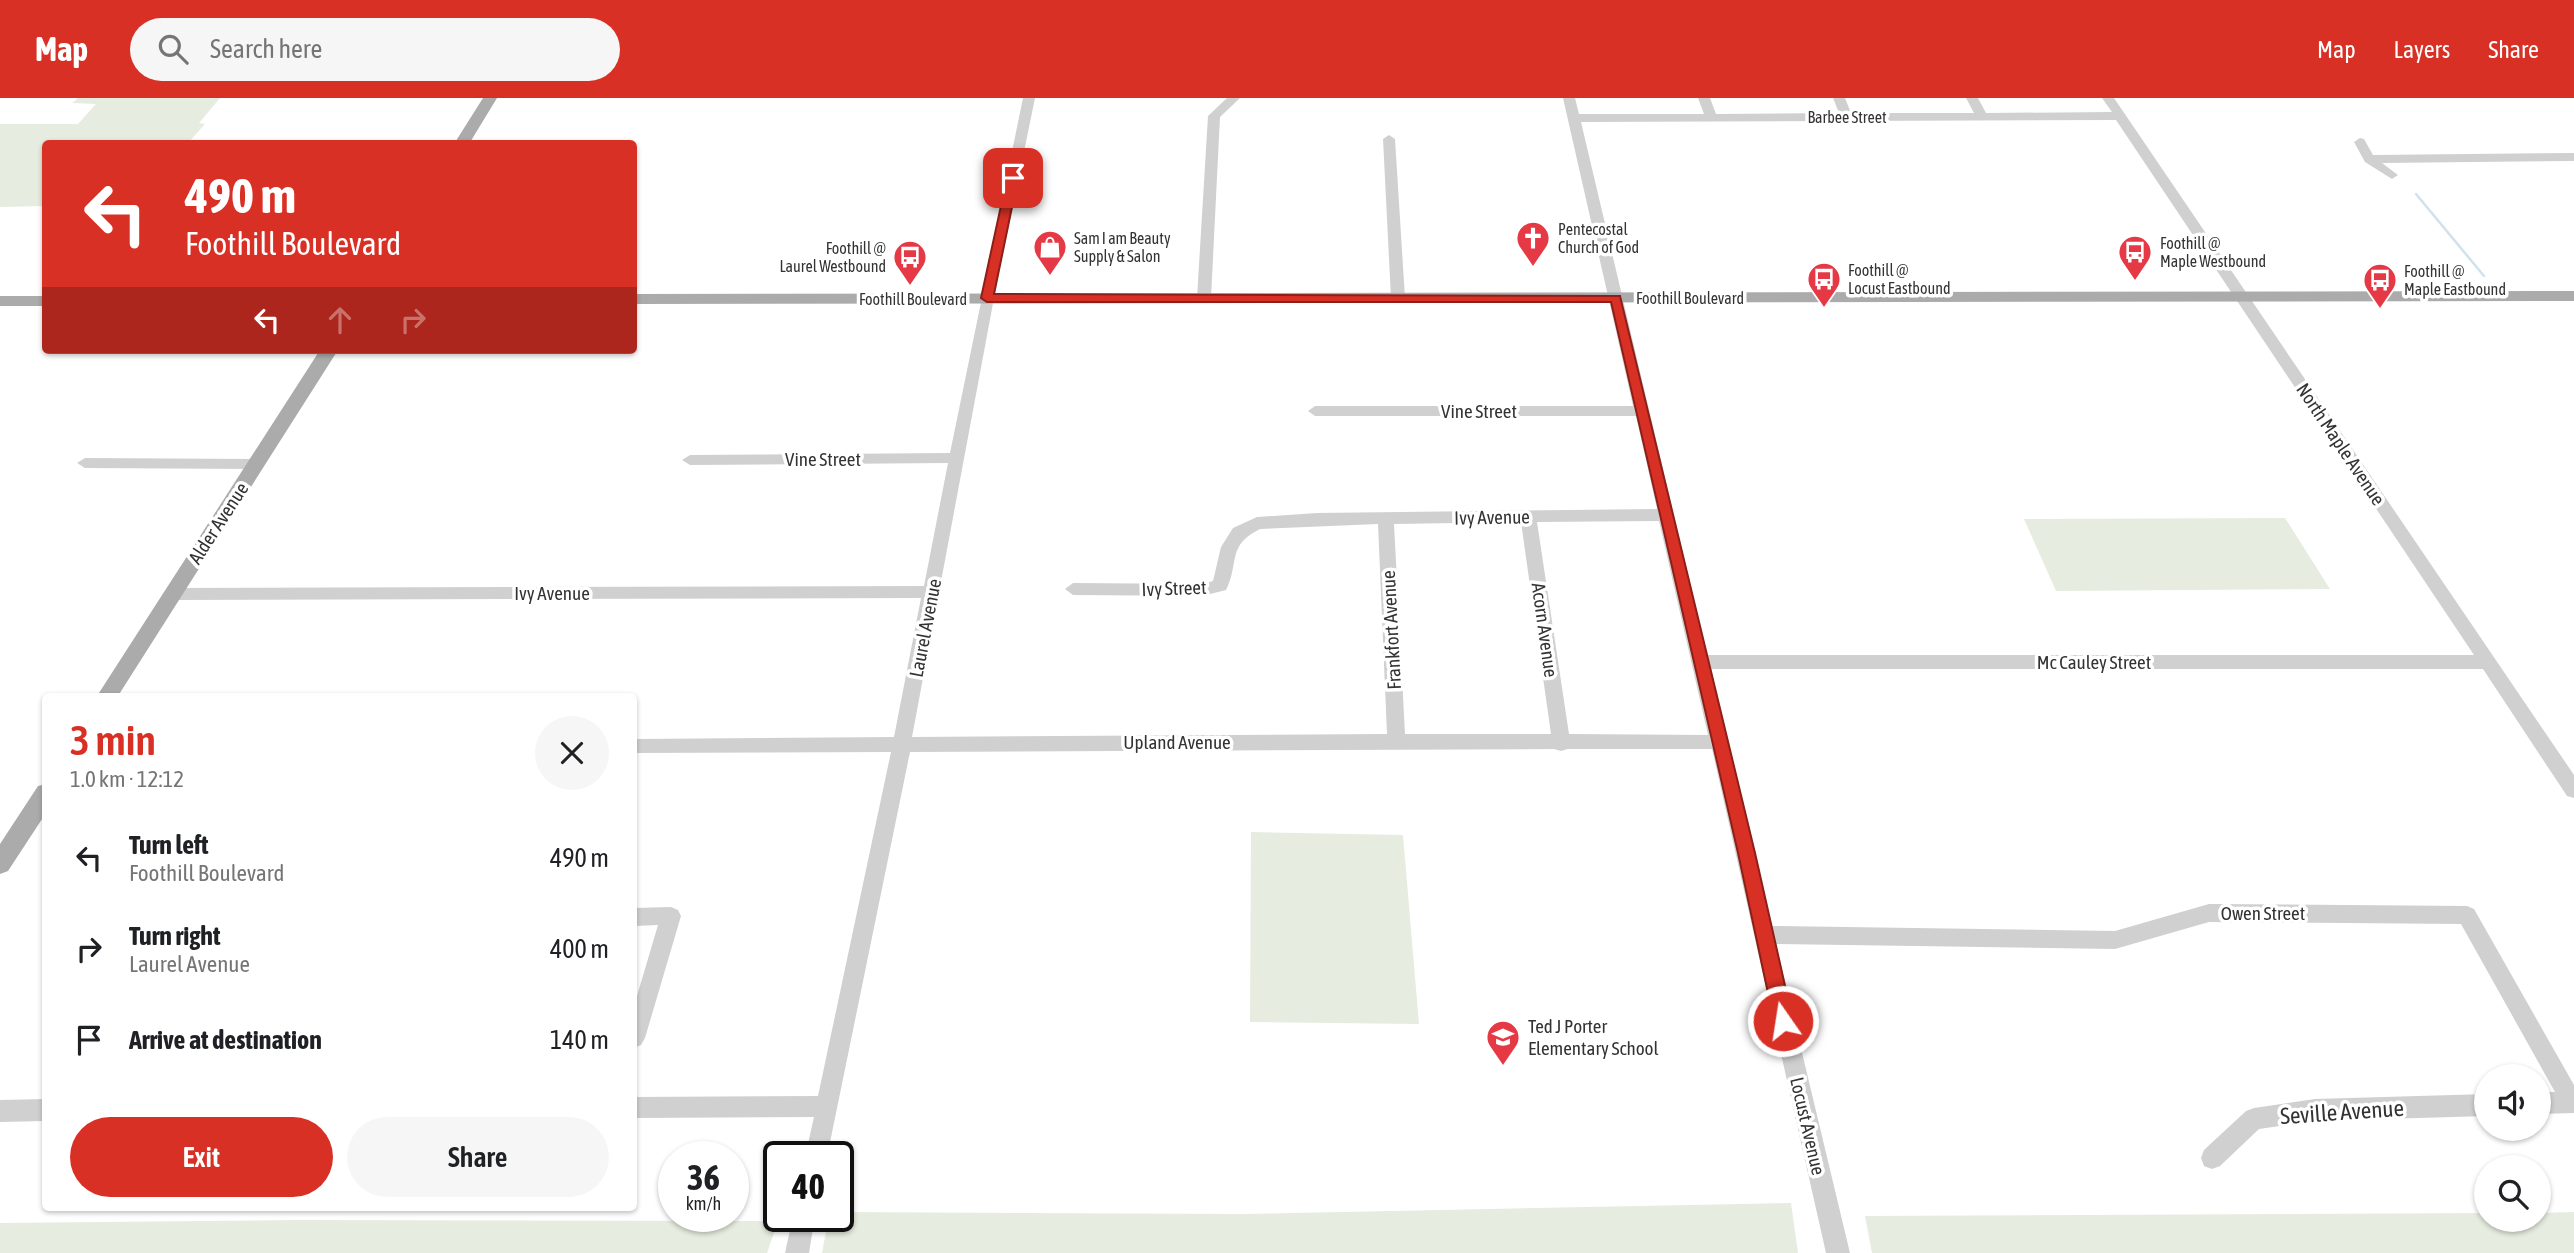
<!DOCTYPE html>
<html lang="en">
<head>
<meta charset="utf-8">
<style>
	:root { --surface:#fff; --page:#f6f6f6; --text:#202124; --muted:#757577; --accent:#d93025 }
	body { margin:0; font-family:"Asap Condensed",sans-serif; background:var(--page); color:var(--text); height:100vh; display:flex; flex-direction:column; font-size:26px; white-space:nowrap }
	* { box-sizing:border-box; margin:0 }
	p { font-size:23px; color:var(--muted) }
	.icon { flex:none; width:38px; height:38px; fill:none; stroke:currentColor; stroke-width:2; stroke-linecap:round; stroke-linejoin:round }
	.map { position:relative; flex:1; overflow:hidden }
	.side { position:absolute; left:42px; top:595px; width:595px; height:518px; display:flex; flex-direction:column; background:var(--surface); border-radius:7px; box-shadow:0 2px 5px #0004 }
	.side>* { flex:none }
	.guide { position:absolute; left:42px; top:42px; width:595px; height:214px; border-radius:7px; box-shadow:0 2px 5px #0004; background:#d93025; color:#fff; overflow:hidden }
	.tools { position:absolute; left:2474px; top:966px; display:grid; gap:14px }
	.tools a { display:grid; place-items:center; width:77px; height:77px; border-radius:50%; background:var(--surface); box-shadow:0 2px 5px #0004; font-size:35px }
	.speed { position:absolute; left:658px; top:1043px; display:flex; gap:14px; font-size:35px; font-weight:700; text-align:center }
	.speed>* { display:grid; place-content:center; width:91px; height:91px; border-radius:50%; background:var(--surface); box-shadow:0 2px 5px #0004; line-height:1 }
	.speed small { font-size:18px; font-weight:400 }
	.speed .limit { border:4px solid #111; border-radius:10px; background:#fff; color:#111 }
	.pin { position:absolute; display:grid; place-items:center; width:60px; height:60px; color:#fff; margin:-30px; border-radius:14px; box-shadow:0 4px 10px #0006 }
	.me { position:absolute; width:77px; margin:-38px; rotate:347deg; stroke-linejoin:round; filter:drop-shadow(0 0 5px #0008) }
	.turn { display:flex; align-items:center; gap:24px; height:147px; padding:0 28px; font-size:32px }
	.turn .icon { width:91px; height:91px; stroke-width:2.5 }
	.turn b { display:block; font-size:49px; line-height:60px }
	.lanes { display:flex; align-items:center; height:66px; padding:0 28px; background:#0003; justify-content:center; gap:35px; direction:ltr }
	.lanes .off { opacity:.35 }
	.round { display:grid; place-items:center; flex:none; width:74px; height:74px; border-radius:37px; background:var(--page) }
	.overview { display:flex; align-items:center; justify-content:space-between; height:119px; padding:0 28px }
	h1 { font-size:42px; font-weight:600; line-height:52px; color:var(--accent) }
	.primary-button { display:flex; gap:14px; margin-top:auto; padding:14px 28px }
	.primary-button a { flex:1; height:80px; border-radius:42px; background:var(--accent); color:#fff; font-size:28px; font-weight:600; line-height:80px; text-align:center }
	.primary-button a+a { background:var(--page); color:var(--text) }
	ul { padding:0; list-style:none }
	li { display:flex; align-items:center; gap:21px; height:91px; padding:0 28px }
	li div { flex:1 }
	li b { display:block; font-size:26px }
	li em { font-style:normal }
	header { display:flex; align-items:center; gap:42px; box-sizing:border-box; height:98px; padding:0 35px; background:var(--accent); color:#fff }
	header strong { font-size:33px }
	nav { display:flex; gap:38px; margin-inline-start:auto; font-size:24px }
	.search { width:490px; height:63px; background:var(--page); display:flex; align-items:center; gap:18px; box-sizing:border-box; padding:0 24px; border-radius:38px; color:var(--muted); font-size:26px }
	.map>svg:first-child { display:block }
	.green { fill:#e6ecdf }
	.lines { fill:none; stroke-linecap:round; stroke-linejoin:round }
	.stream { stroke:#cfe2ee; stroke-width:2.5 }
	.minor { fill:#d0d0d0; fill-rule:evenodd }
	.major { fill:#ababab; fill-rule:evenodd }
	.route { fill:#d93025; stroke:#8d1f18; stroke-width:2 }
	.labels { text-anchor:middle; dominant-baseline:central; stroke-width:7; stroke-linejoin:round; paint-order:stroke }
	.far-street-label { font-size:16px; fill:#333; stroke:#fff }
	.far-poi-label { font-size:16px; fill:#333; stroke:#fff; text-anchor:start }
	.street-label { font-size:19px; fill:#333; stroke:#fff }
	.poi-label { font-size:19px; fill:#333; stroke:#fff; text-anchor:start }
	.near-street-label { font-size:23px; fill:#333; stroke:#fff }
</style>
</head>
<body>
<header>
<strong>Map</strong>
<div class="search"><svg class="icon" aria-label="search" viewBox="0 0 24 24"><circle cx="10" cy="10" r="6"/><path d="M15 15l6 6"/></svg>Search here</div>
<nav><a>Map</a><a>Layers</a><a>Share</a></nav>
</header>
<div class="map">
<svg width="2574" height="1155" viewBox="0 0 2574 1155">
	<rect width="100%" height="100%" fill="#fff"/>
	<path class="green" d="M78,0H220L199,25L205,26L188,45L46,46L45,108L0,109V26H78L96,6L72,5Z
		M2285,420L2330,491L2056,493L2024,421Z
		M1251,734L1403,737L1419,926L1250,924Z
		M1791,1105L1798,1155H822L829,1118H838V1114L1243,1116Z
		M2574,1114V1155H1872L1865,1118L2487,1115V1122H2539V1115Z
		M297,1122L778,1123L767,1155H0V1125Z"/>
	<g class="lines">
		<path class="stream" d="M2416,96L2484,178"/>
		<path class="minor" d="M1023,0H1035L994,200L912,639L1387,636L1378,426L1260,431C1226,448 1240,464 1226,492L1202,498L1073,497L1065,491L1073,485L1202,486L1213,483L1221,449L1233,430L1257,419L1317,415L1657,411L1636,318H1315L1308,313L1315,308H1633L1563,0H1575L1579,16H1704L1698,0H1710L1716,16L1839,15L1833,0H1845L1851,15H1974L1966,0H1978L1986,15L2112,14L2102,0H2114L2574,677V700L2567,698L2483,571H1711L1772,828L2115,833L2209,806L2467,808L2474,811L2574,987V1015L2539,1016V994H2555L2461,826L2209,824L2115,851L1776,846L1850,1155H1826L1712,651H1568L1561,653L1554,651L910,654L827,1059H805L814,1019L634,1020V999L818,998L891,654L634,655V641L894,639L921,500L172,502L164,496L172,490L924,488L948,365L690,367L682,362L690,357L950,355ZM2116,22L2474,557H1707L1581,24ZM1659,423L1708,637L1569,636L1537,424ZM1521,424L1551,636H1405L1394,426Z
			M1227,0H1240L1220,19L1211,200L1204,204L1197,200L1208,18Z
			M1389,37L1395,41L1405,200L1398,204L1391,200L1383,41Z
			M2360,40L2364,41L2373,57L2574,55V63L2382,65L2398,77L2392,81L2365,64L2354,44Z
			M85,360L256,361L264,366L256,371L85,370L77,365Z
			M671,809L678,812L681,818L645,940L641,947L634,950V908L658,827L634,828V810Z
			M2487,996V1018L2315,1023L2259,1031L2220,1068L2212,1071L2204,1068L2201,1060L2204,1052L2246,1013L2254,1010L2315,1001Z
			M46,1001V1023L0,1024V1002Z
			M793,1118H815L809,1155H785Z"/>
		<path class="major" d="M483,0H497L469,46H454Z
			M2574,193V203L634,206V196Z
			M0,198H46V208H0Z
			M320,252H338L118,598H97Z
			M46,686V715L8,773L0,776V746L38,688Z"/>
	</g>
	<path class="route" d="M1013,76L1018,80L994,196L1620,198L1755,755L1793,923L1790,929L1783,932L1777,929L1774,923L1738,755L1611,204H987L981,200L1007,80Z"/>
	<defs>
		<symbol id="church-pin" viewBox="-11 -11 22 30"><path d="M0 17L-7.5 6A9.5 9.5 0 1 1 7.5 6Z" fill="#e63946" stroke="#fff"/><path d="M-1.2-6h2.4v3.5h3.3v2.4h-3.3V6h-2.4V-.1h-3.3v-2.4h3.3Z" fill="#fff"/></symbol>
		<symbol id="shop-pin" viewBox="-11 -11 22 30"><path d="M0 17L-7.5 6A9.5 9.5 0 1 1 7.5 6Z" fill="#e63946" stroke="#fff"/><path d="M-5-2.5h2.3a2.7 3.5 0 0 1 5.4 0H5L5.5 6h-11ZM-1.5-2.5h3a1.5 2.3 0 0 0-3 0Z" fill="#fff"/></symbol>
		<symbol id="bus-pin" viewBox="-11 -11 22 30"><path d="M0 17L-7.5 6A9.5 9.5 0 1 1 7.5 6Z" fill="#e63946" stroke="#fff"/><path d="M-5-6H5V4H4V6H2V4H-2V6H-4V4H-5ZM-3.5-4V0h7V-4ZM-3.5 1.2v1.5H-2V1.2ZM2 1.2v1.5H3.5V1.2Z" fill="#fff"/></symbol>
		<symbol id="school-pin" viewBox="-11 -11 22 30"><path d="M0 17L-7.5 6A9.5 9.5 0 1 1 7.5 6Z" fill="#e63946" stroke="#fff"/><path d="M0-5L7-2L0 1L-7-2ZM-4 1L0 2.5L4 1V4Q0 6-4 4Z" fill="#fff"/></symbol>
	</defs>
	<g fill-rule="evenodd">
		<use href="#church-pin" x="1514" y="121" width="38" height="52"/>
		<use href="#shop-pin" x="1031" y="130" width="38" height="52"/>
		<use href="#bus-pin" x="2116" y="135" width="38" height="52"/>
		<use href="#bus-pin" x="891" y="140" width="38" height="52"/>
		<use href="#bus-pin" x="1805" y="162" width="38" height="52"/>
		<use href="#bus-pin" x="2361" y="163" width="38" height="52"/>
		<use href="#school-pin" x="1484" y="920" width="38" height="52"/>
	</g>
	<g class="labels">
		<g class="far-street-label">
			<text x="1847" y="19">Barbee Street</text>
			<text x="1690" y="200">Foothill Boulevard</text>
			<text x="913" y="201">Foothill Boulevard</text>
		</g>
		<g class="far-poi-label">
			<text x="1558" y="131">Pentecostal<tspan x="1558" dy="18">Church of God</tspan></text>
			<text x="1074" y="140">Sam I am Beauty<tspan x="1074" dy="18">Supply &amp; Salon</tspan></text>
			<text x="2160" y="145">Foothill @<tspan x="2160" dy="18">Maple Westbound</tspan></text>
			<text x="886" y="150" text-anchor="end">Foothill @<tspan x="886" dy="18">Laurel Westbound</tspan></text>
			<text x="1848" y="172">Foothill @<tspan x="1848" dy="18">Locust Eastbound</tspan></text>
			<text x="2404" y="173">Foothill @<tspan x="2404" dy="18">Maple Eastbound</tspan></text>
		</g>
		<g class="street-label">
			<text x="1479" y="313">Vine Street</text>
			<text transform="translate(2341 346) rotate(56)">North Maple Avenue</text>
			<text x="823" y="361">Vine Street</text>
			<text transform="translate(1492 419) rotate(-1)">Ivy Avenue</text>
			<text transform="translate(218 425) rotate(-57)">Alder Avenue</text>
			<text transform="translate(1174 490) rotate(-2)">Ivy Street</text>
			<text x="552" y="495">Ivy Avenue</text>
			<text transform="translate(925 530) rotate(-79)">Laurel Avenue</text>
			<text transform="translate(1391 532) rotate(-93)">Frankfort Avenue</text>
			<text transform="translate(1545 532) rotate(82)">Acorn Avenue</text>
			<text x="2094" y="564">Mc Cauley Street</text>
			<text x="1177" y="644">Upland Avenue</text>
			<text x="2263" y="815">Owen Street</text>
			<text transform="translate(1808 1028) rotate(77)">Locust Avenue</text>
		</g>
		<g class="poi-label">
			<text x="1528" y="928">Ted J Porter<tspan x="1528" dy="22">Elementary School</tspan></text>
		</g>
		<g class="near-street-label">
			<text transform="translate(2342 1014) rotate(-4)">Seville Avenue</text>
		</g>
	</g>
</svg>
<div class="tools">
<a><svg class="icon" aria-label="sound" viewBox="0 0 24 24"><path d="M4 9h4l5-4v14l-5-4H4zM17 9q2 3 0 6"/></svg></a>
<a><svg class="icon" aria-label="search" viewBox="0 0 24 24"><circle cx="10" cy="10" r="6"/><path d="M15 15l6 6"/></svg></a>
</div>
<div class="speed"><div>36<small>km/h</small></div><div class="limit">40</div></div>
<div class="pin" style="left:1013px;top:80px;background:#d93025"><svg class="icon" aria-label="arrive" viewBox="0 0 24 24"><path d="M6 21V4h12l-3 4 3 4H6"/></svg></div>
<svg class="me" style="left:1783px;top:923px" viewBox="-20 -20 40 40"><circle r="17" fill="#d93025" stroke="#fff" stroke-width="3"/><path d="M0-11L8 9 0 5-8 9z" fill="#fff"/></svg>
<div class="guide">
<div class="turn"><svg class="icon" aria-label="left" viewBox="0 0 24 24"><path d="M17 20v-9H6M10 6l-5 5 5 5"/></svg><div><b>490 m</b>Foothill Boulevard</div></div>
<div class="lanes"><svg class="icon" aria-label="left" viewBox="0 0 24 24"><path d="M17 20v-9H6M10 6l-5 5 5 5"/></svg><svg class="icon off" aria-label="ahead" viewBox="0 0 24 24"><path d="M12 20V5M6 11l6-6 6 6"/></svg><svg class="icon off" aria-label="right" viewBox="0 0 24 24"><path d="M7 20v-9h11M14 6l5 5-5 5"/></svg></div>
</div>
<section class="side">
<div class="overview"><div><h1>3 min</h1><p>1.0 km · 12:12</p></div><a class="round"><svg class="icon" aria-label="close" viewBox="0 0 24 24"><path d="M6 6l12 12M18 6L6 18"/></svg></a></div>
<ul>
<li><svg class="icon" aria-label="left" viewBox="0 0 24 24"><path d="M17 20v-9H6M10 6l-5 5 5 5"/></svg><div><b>Turn left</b><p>Foothill Boulevard</p></div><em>490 m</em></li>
<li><svg class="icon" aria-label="right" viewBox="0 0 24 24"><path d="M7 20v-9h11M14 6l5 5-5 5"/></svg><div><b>Turn right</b><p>Laurel Avenue</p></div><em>400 m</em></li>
<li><svg class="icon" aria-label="arrive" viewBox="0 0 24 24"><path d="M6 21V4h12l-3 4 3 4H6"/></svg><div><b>Arrive at destination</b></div><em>140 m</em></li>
</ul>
<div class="primary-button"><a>Exit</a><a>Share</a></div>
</section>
</div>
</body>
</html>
